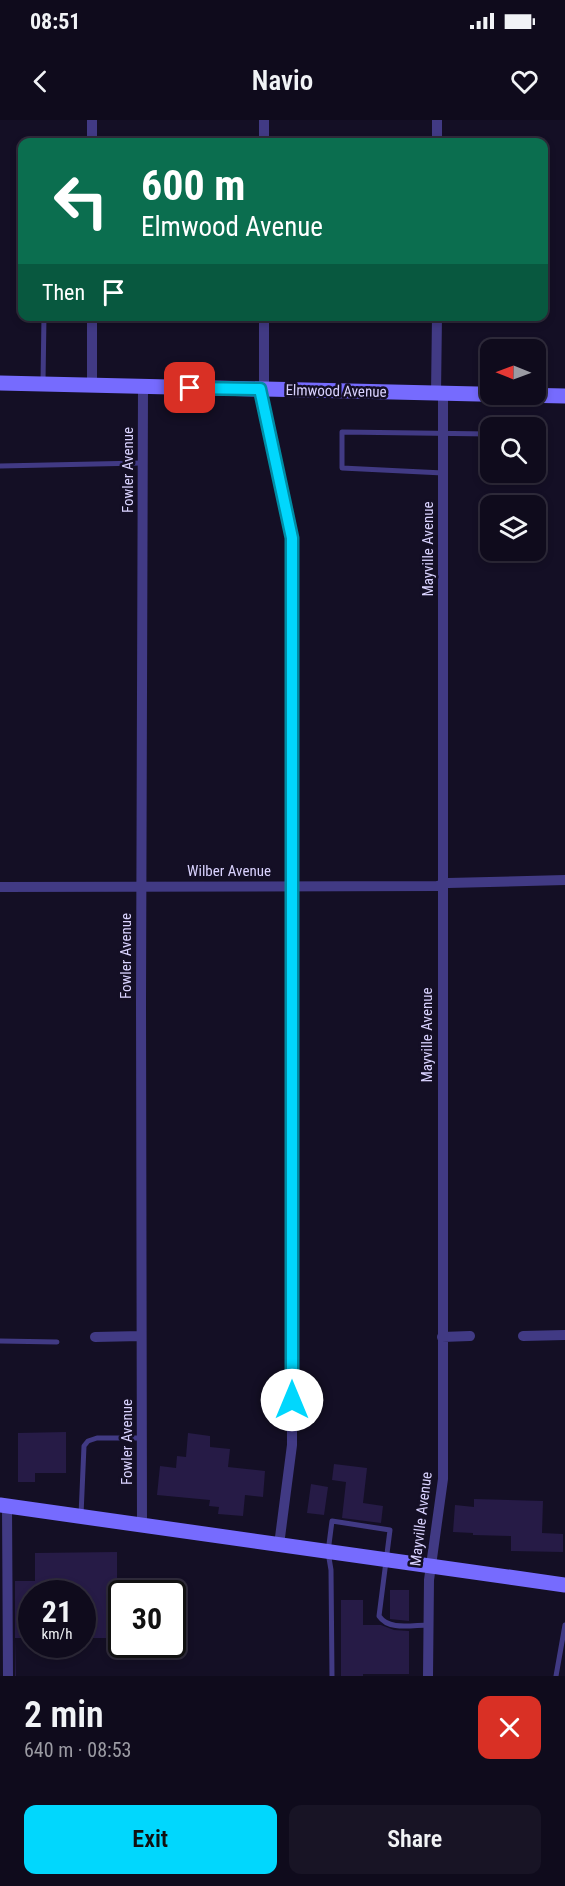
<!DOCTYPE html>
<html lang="en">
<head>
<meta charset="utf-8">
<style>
	:root { --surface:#0f0b1c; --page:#181425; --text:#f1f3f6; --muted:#9b9ba3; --line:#2f2b3b; --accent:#01d7fd }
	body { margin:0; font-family:"Roboto Condensed",sans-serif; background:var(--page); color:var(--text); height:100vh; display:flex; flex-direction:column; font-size:22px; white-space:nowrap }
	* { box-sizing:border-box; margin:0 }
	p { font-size:20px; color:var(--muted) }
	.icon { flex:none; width:33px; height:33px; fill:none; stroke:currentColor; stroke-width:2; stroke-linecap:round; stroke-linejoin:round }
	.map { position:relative; height:1556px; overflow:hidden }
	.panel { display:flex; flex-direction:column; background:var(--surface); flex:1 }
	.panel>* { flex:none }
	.banner { position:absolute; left:18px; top:18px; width:530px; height:183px; border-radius:12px; box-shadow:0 3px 9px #0003,0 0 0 2px var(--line); background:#0b6e4f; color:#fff; overflow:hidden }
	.needle { width:39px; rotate:271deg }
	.controls { position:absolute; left:480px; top:219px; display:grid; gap:12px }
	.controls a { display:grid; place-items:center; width:66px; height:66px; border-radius:12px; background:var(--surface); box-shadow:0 3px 9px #0003,0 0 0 2px var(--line); font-size:30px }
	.speed { position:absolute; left:18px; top:1460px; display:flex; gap:12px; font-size:30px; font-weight:700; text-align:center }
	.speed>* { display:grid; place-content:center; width:78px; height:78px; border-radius:50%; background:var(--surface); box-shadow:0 3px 9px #0003,0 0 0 2px var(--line); line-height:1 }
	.speed small { font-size:15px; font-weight:400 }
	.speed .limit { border:3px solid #111; border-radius:9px; background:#fff; color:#111 }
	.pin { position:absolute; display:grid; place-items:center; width:51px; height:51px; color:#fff; margin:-26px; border-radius:12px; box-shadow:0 3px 9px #0006 }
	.me { position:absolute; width:66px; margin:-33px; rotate:0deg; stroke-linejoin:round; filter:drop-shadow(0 0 4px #0008) }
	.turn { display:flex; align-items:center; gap:21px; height:126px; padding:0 24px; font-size:27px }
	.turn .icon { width:78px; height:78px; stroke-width:2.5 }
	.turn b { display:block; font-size:42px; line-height:51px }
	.then { display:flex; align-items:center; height:57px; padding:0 24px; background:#0003; gap:12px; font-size:22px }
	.round { display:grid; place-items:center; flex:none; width:63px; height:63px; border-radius:12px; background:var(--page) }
	.head { display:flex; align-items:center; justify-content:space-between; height:102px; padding:0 24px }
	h1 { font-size:36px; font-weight:600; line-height:45px }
	.action { display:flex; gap:12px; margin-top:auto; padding:12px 24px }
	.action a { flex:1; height:69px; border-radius:12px; background:var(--accent); color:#111; font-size:24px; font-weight:600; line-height:69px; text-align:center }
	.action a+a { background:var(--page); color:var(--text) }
	.status { display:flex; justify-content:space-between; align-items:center; height:42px; padding:0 30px; background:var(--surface); direction:ltr }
	.status svg { height:16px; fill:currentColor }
	header { display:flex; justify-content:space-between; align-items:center; height:78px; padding:0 24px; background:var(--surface); font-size:27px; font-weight:600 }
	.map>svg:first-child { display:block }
	.building { fill:#261b46 }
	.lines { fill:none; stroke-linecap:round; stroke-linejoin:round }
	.lane { stroke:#413a84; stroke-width:5 }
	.street { stroke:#413a84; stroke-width:10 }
	.secondary { stroke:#766bfe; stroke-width:15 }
	.route-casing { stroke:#018ca4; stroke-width:15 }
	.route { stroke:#01d7fd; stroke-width:10 }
	.labels { text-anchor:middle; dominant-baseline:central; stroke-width:5; stroke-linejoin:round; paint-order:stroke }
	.street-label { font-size:15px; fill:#dad3ff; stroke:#140f25 }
</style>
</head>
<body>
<div class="status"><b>08:51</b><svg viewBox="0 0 49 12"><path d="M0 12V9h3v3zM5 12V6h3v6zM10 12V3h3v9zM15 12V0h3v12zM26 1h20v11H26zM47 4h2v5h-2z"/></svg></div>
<header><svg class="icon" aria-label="back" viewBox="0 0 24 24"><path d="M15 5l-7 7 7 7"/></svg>Navio<svg class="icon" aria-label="heart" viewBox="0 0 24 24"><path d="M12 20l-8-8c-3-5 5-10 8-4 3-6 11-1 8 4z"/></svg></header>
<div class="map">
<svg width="565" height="1556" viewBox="0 0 565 1556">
	<rect width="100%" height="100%" fill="#140f25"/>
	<path class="building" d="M66,1312V1353H35V1362H18V1313Z
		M188,1313L210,1316V1327L230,1329L228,1347L265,1351L263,1377L245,1375L243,1396L218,1394L219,1387L209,1386L210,1380L157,1375L160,1346L176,1348L177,1336L186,1337Z
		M334,1344L367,1348L363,1383L383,1386L381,1403L342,1398L346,1362L332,1360Z
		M311,1364L328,1367L324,1395L307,1393Z
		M474,1379L543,1381L542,1413L563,1414V1432L511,1431V1416L473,1415V1413L453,1412L455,1385L474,1387Z
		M117,1432V1470H122V1518H82V1473H32V1518H15L16,1556H15V1461H35V1433Z
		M390,1470H409V1501L390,1499Z
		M341,1480H363V1505H381L394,1510L409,1511V1554H363V1556H341Z"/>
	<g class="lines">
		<path class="lane" d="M43,262L44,196
			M0,346L142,343
			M443,353L342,348V312L490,314
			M0,1221L57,1222
			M81,1395L84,1326L88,1321L97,1318H142
			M332,1556L331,1450L328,1432L332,1401L390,1410L379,1496C389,1511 412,1505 429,1505
			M556,1556L565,1505"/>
		<path class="street" d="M92,0V22
			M264,22V0
			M437,22V0
			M92,196V265
			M260,269L292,418V1325L279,1425
			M264,269V196
			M436,274L437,196
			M0,767L437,766L448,763L565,760
			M523,1216L565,1215
			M95,1217L141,1216
			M442,1217L470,1216
			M7,1386L8,1556
			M142,1406L141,882L143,267
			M428,1556L429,1460L443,1359V274"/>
		<path class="secondary" d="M0,263L565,276
			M0,1385L565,1465"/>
	</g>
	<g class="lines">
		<defs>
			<path id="route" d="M190,268L260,269L292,418V1280"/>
		</defs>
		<use href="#route" class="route-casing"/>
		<use href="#route" class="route"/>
	</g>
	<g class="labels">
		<g class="street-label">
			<text transform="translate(336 271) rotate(1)">Elmwood Avenue</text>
			<text transform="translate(128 350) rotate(-90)">Fowler Avenue</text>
			<text transform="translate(428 429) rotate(-90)">Mayville Avenue</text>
			<text x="229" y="751">Wilber Avenue</text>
			<text transform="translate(126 836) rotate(-90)">Fowler Avenue</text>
			<text transform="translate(427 915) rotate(-90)">Mayville Avenue</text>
			<text transform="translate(127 1322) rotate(-90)">Fowler Avenue</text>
			<text transform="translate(421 1399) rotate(-83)">Mayville Avenue</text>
		</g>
	</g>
</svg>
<div class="controls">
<a><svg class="needle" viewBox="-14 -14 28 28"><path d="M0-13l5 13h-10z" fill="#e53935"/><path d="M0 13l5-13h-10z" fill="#9b9ba3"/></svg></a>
<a><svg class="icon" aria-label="search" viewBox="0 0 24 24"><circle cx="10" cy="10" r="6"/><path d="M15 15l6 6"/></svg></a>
<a><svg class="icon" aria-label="layers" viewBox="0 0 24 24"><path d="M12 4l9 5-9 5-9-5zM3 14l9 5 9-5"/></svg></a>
</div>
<div class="speed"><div>21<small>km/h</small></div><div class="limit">30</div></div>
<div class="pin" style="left:190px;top:268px;background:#d93025"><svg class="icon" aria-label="arrive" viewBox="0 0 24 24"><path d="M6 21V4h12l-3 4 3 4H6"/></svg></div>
<svg class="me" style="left:292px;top:1280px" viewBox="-20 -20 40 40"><circle r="19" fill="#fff"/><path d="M0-13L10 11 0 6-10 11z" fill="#01d7fd"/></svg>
<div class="banner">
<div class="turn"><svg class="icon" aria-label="left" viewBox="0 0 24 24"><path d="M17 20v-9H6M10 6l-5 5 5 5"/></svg><div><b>600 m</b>Elmwood Avenue</div></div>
<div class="then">Then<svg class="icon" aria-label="arrive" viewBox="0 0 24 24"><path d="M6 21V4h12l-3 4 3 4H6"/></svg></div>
</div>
</div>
<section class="panel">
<div class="head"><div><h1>2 min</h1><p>640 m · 08:53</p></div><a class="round" style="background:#d93025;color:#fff"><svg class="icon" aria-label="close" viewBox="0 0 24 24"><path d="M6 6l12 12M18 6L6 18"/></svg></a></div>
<div class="action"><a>Exit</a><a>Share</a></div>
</section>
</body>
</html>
